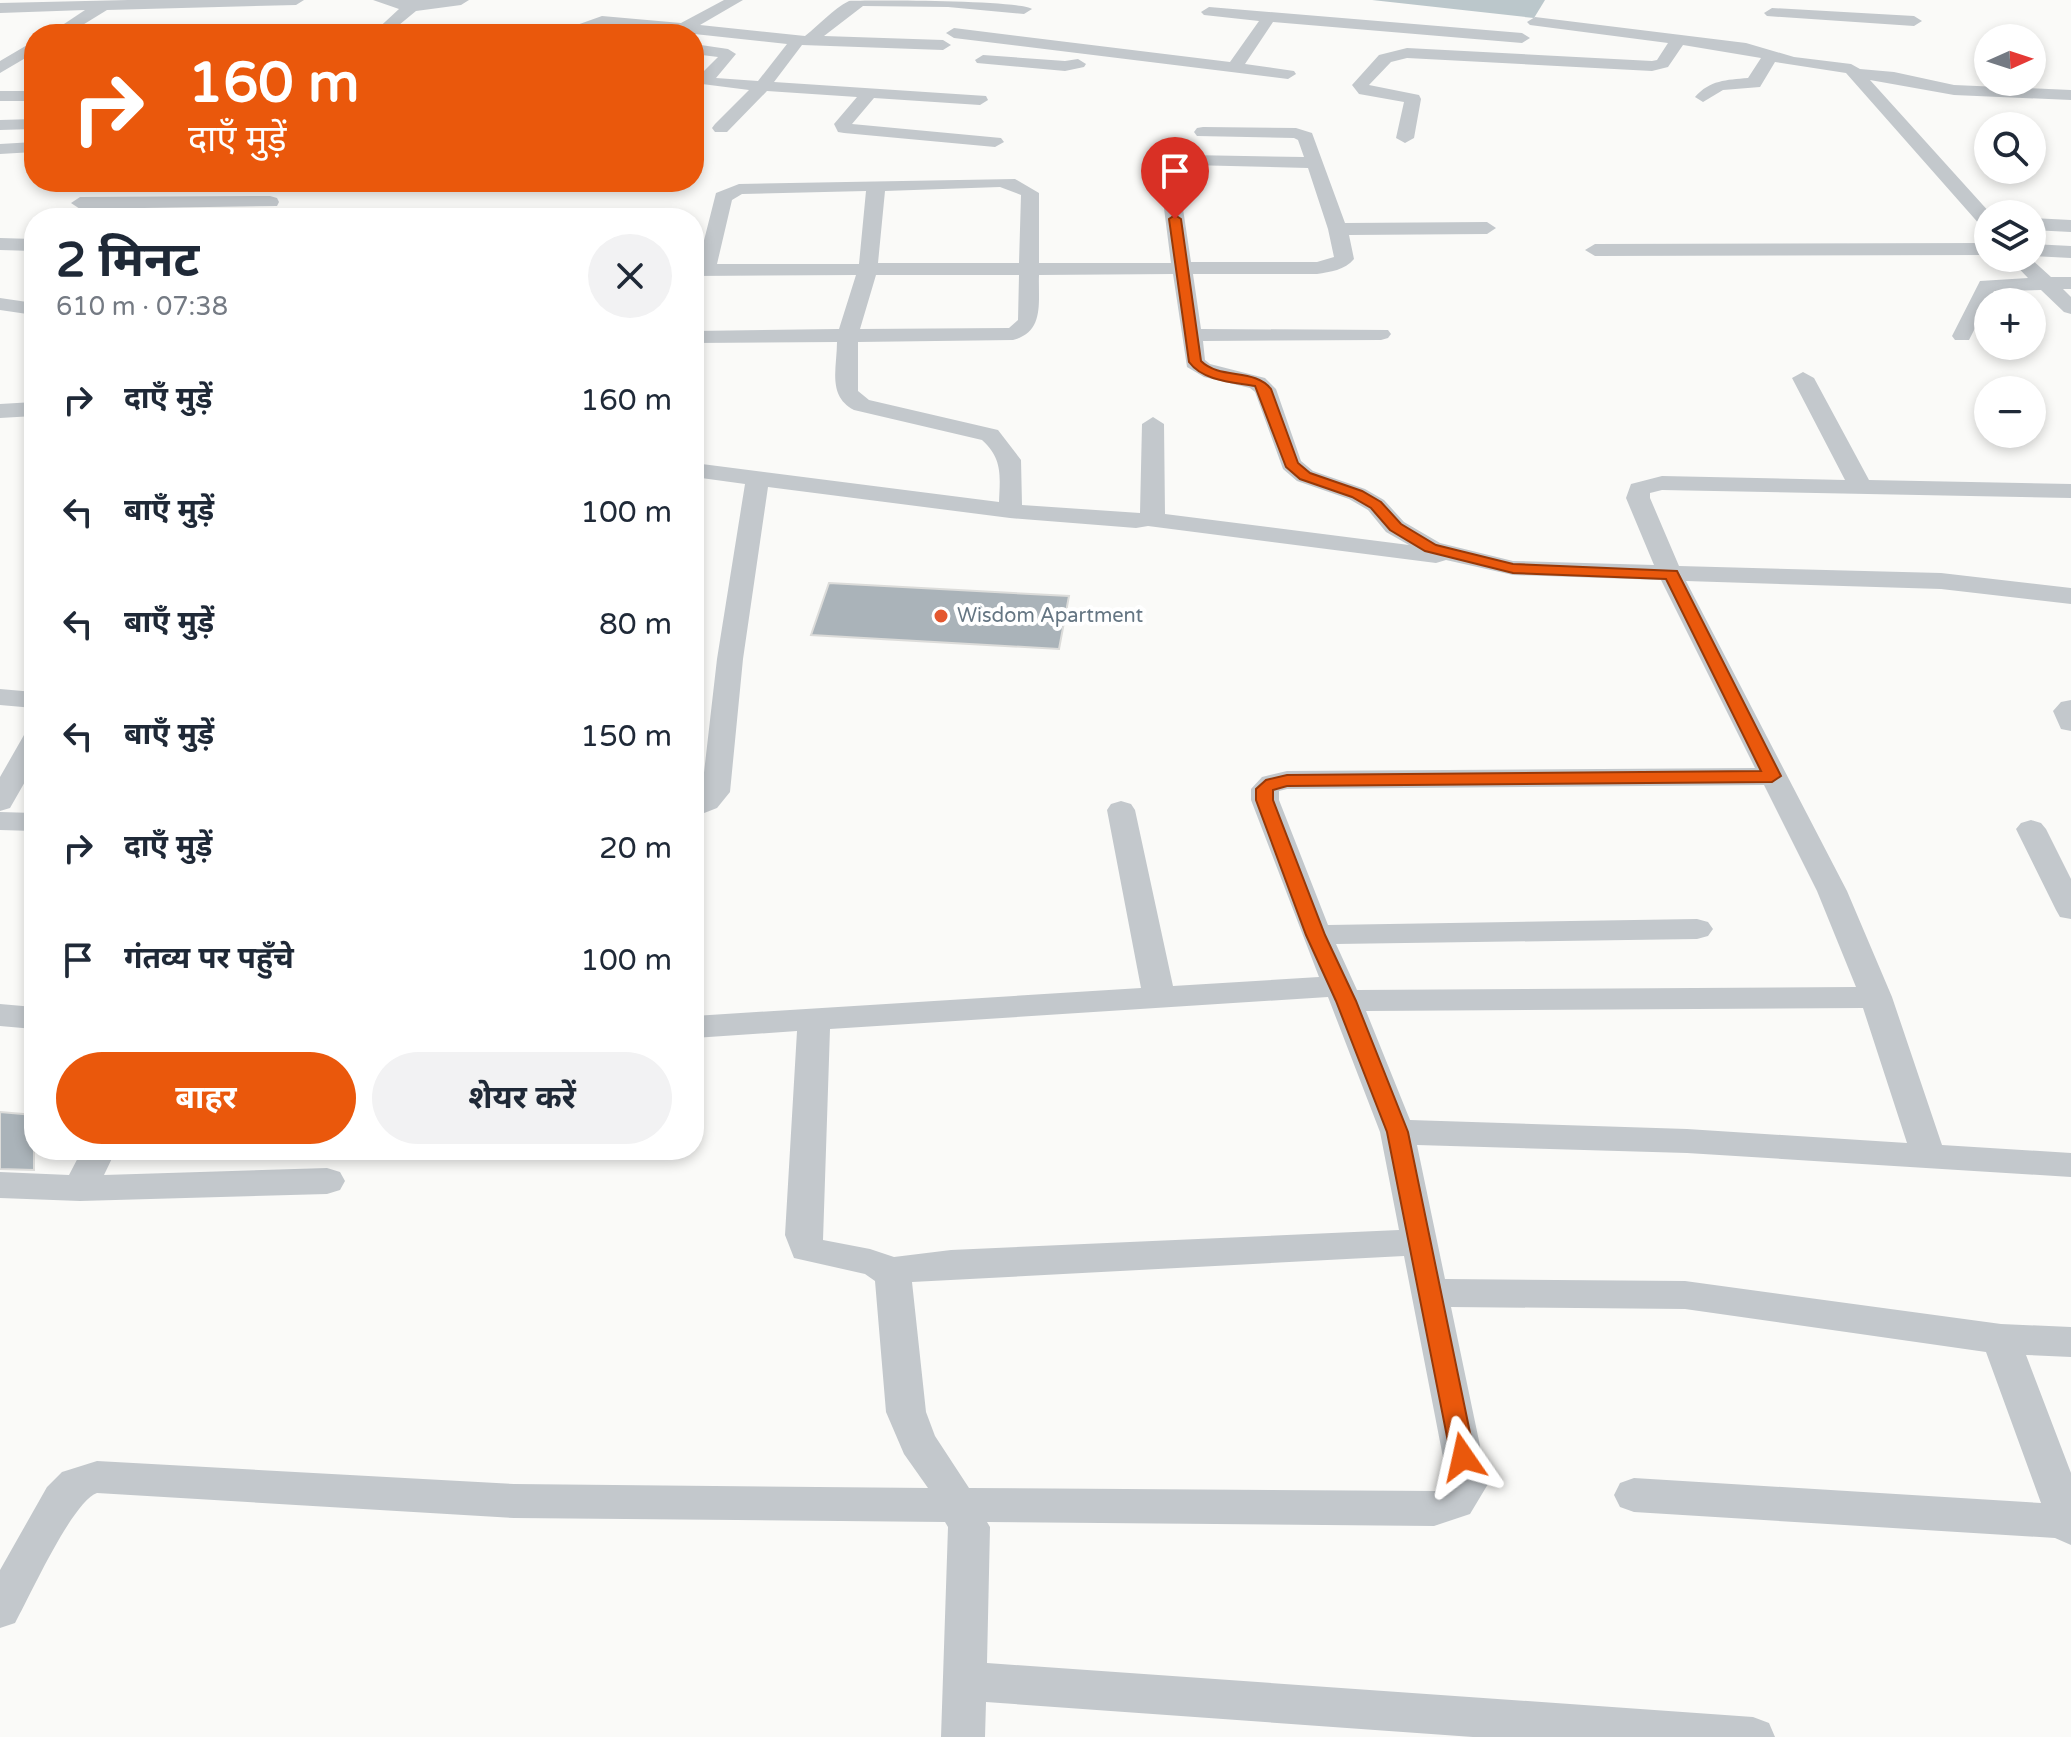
<!DOCTYPE html>
<html lang="hi">
<head>
<meta charset="utf-8">
<style>
	:root { --surface:#fff; --page:#f2f2f3; --text:#1f2937; --muted:#747a83; --accent:#ea580c }
	body { margin:0; font-family:"Varela Round","Noto Sans Devanagari",sans-serif; background:var(--page); color:var(--text); height:100vh; display:flex; flex-direction:column; font-size:30px; white-space:nowrap }
	* { box-sizing:border-box; margin:0 }
	p { font-size:26px; color:var(--muted) }
	.icon { flex:none; width:44px; height:44px; fill:none; stroke:currentColor; stroke-width:2; stroke-linecap:round; stroke-linejoin:round }
	.map { position:relative; flex:1; overflow:hidden }
	.panel { position:absolute; left:24px; top:208px; width:680px; height:952px; display:flex; flex-direction:column; background:var(--surface); border-radius:32px; box-shadow:0 4px 12px #0003 }
	.panel>* { flex:none }
	.top-card { position:absolute; left:24px; top:24px; width:680px; height:168px; border-radius:32px; box-shadow:0 4px 12px #0003; background:#ea580c; color:#fff; overflow:hidden }
	.needle { width:52px; rotate:87deg }
	.tools { position:absolute; left:1974px; top:24px; display:grid; gap:16px }
	.tools a { display:grid; place-items:center; width:72px; height:72px; border-radius:50%; background:var(--surface); box-shadow:0 4px 12px #0003; font-size:40px }
	.pin { position:absolute; display:grid; place-items:center; width:68px; height:68px; color:#fff; margin:-82px -34px; border-radius:50% 50% 50% 0; rotate:-45deg; box-shadow:0 0 8px #0007 }
	.pin .icon { rotate:45deg }
	.me { position:absolute; width:88px; margin:-44px; rotate:349deg; stroke-linejoin:round; filter:drop-shadow(0 0 6px #0008) }
	.turn { display:flex; align-items:center; gap:28px; height:168px; padding:0 32px; font-size:36px }
	.turn .icon { width:104px; height:104px; stroke-width:2.5 }
	.turn b { display:block; font-size:56px; line-height:68px }
	.round { display:grid; place-items:center; flex:none; width:84px; height:84px; border-radius:42px; background:var(--page) }
	.head { display:flex; align-items:center; justify-content:space-between; height:136px; padding:0 32px }
	h1 { font-size:48px; font-weight:700; line-height:60px }
	.action { display:flex; gap:16px; margin-top:auto; padding:16px 32px }
	.action a { flex:1; height:92px; border-radius:48px; background:var(--accent); color:#fff; font-size:32px; font-weight:700; line-height:92px; text-align:center }
	.action a+a { background:var(--page); color:var(--text) }
	ul { padding:0; list-style:none }
	li { display:flex; align-items:center; gap:24px; height:112px; padding:0 32px }
	li div { flex:1 }
	li b { display:block; font-size:30px }
	li em { font-style:normal }
	.map>svg:first-child { display:block }
	.water { fill:#bbc7cb }
	.building { fill:#aab3b9; stroke:#dcdcda; stroke-width:2 }
	.lines { fill:none; stroke-linecap:round; stroke-linejoin:round }
	.street { fill:#c3c8cc; fill-rule:evenodd }
	.route { fill:#ea580c; stroke:#983908; stroke-width:2 }
	.poi-dot { fill:#e4572e; stroke:#fff; stroke-width:3 }
	.labels { text-anchor:middle; dominant-baseline:central; stroke-width:8; stroke-linejoin:round; paint-order:stroke }
	.poi-label { font-size:20px; fill:#657683; stroke:#fff; text-anchor:start }
</style>
</head>
<body>
<div class="map">
<svg width="2071" height="1737" viewBox="0 0 2071 1737">
	<rect width="100%" height="100%" fill="#fafaf8"/>
	<path class="water" d="M1372,0H1545L1534,18Z"/>
	<path class="building" d="M829,583L1069,596L1059,649L811,635Z
		M0,1112L34,1115V1170L0,1169Z"/>
	<g class="lines">
		<path class="street" d="M128,0H304L296,5L107,10L68,34H49L85,10L0,13V3Z
			M373,0H469L461,5L416,11L399,25L574,26L602,16L681,23L724,0H743L700,25L805,36C819,25 833,9 849,1C863,0 1021,0 1032,9L1024,14L948,7L863,6L824,36L943,40L951,45L943,50L802,45L774,82L986,96L988,100L980,105L874,98L852,124L1001,138L1004,142L995,147L844,133L838,132L834,124L857,97L767,91L727,132H715L712,128L715,124L749,90L702,84L700,75L718,57L694,54V44L728,49L736,54L716,78L758,81L787,44L620,26H604L588,34H372L399,9Z
			M1209,7L1522,33L1530,38L1522,43L1273,22L1245,64L1294,71L1296,74L1288,79L954,38L946,33L954,28L1230,62L1259,21L1204,15L1201,12Z
			M1772,8L1914,16L1922,21L1914,26L1767,16L1764,13Z
			M1535,17L1746,43L1794,57L1851,64L1860,69L1894,72L1954,85L2071,90V100L1954,95L1870,80L1991,214H1988V228L1981,226L1846,73L1775,62L1760,87L1723,90L1703,102L1695,97C1710,80 1726,80 1748,78L1761,58L1683,45L1668,67L1652,71L1407,58L1391,62L1369,85L1419,95L1421,99L1414,138L1405,143L1396,138L1404,102L1359,94L1352,85L1379,55L1407,48L1652,61L1657,60L1668,43L1530,25L1527,22Z
			M34,41V53L0,73V61Z
			M983,55L1065,61L1078,59L1086,64L1084,67L1065,71L977,63L975,60Z
			M0,91H34V101H0Z
			M34,119V129L0,130V120Z
			M1203,127L1296,128L1312,133L1345,223L1487,222L1496,228L1487,234L1349,235L1354,259C1345,270 1330,272 1317,274H1193L1201,329L1388,330L1391,334L1388,338L1381,340L1203,341L1205,360L1210,364L1265,378L1276,389L1301,461L1313,471L1365,489L1384,500L1404,522L1440,543L1513,561L1654,565L1626,498L1631,484L1662,476L1845,480L1792,378L1803,372L1814,378L1869,480L2071,484V498L1662,490L1650,493V498L1679,566L1941,573L2071,588V604L1941,589L1686,581L1847,891L1892,997L1942,1145L2071,1153V1177L1687,1153L1417,1145L1445,1279L1685,1281L2001,1324L2071,1327V1357L2026,1355L2071,1473V1545L2055,1538L1634,1512L1620,1507L1614,1495L1620,1483L1634,1478L2041,1503L1986,1352L1685,1309L1451,1307L1488,1484L1470,1514L1434,1526L987,1522L990,1527L987,1663L1753,1717L1769,1723L1775,1737H1473L986,1702L985,1737H941L948,1527L945,1522L514,1518L97,1493C72,1502 30,1596 15,1623L0,1628V1570L47,1487L62,1472L97,1461L514,1484L928,1488L904,1454L886,1412L875,1281L865,1274L794,1258L785,1235L797,1031L694,1038V1016L1141,988L1107,810L1111,804L1121,801L1131,804L1135,810L1173,986L1319,977L1251,800V789L1262,777L1287,771L1755,768L1661,580L1513,575L1446,560L1436,563L1148,526L1136,528L1010,518L768,487L743,659L730,792L717,808L694,817V797L702,790L717,659L745,484L694,477V463L999,502C1000,476 1003,459 982,440L854,410C827,396 837,368 837,342L694,343V331L839,329L856,275L694,276V264H698L716,193L739,184L1015,179L1039,193V263H1171L1159,169L1165,160L1189,155L1304,157L1298,140L1294,138L1197,136L1194,132L1197,128ZM1189,165L1308,168L1328,229L1334,257L1317,262H1191L1177,169ZM1000,187L1021,195L1019,263H878L885,191ZM866,191L859,264H717L732,200L742,194ZM1173,274L1187,367L1204,377L1250,388L1255,392L1283,469L1297,481L1349,499L1368,510L1386,532L1409,545L1165,514L1164,424L1153,417L1142,424L1140,513L1022,505L1021,460L998,430L869,400L858,391V342L1013,340C1045,332 1038,302 1039,275ZM876,275H1019L1018,320L1009,328L860,329ZM1764,785L1817,891L1856,987L1357,990L1336,944L1697,939L1708,936L1713,929L1708,922L1697,919L1328,925L1279,800V791L1287,789ZM1328,997L1380,1132L1399,1230L951,1250L894,1257L870,1249L823,1240L830,1029ZM1863,1008L1907,1143L1687,1129L1410,1120L1366,1011ZM1404,1256L1448,1483L1438,1491L969,1488L935,1436L926,1412L912,1282Z
			M34,142V152L0,154V144Z
			M270,196L277,198L279,202L277,206L80,209L71,203L80,197Z
			M2032,218L2071,220V232L2032,230Z
			M0,238L34,239V251L0,250Z
			M1988,243V255L1595,256L1585,250L1595,244Z
			M2032,244L2071,246V258L2032,256Z
			M2009,258H2030L2051,277H2071V289H2063L2071,297V314L2064,312L2041,290L1994,291L1969,340H1955L1952,336L1980,281L2028,278Z
			M0,298L34,303V315L0,310Z
			M34,402V416L0,418V404Z
			M0,689L34,692V708L0,705Z
			M2071,700V731L2061,729L2053,711L2061,702Z
			M34,733V766L10,808L0,811V777L24,735Z
			M0,812L34,813V831L0,830Z
			M2031,820L2041,823L2046,829L2071,879V919L2060,917L2056,910L2016,829L2021,823Z
			M0,1004L34,1007V1029L0,1026Z
			M82,1150H116L104,1175L327,1168L340,1172L345,1181L340,1190L327,1194L80,1201L0,1198V1172L69,1175Z"/>
	</g>
	<path class="route" d="M1175,215L1181,219L1201,361C1220,380 1255,368 1271,389L1298,463L1310,473L1362,491L1381,502L1401,524L1436,545L1513,564L1677,571L1781,776L1772,782L1287,786L1273,790V800L1325,935L1356,1001L1408,1132L1475,1457L1472,1464L1463,1466L1454,1464L1451,1457L1387,1132L1336,1001L1306,935L1256,800V789L1266,780L1287,775L1761,771L1666,579L1513,573L1425,551L1390,530L1371,508L1352,497L1300,479L1286,467L1255,386C1232,382 1203,381 1189,362L1169,219Z"/>
	<circle class="poi-dot" cx="941" cy="616" r="8"/>
	<g class="labels">
		<g class="poi-label">
			<text x="957" y="616">Wisdom Apartment</text>
		</g>
	</g>
</svg>
<div class="tools">
<a><svg class="needle" viewBox="-14 -14 28 28"><path d="M0-13l5 13h-10z" fill="#e53935"/><path d="M0 13l5-13h-10z" fill="#747a83"/></svg></a>
<a><svg class="icon" aria-label="search" viewBox="0 0 24 24"><circle cx="10" cy="10" r="6"/><path d="M15 15l6 6"/></svg></a>
<a><svg class="icon" aria-label="layers" viewBox="0 0 24 24"><path d="M12 4l9 5-9 5-9-5zM3 14l9 5 9-5"/></svg></a>
<a>+</a>
<a>−</a>
</div>
<div class="pin" style="left:1175px;top:219px;background:#d93025"><svg class="icon" aria-label="arrive" viewBox="0 0 24 24"><path d="M6 21V4h12l-3 4 3 4H6"/></svg></div>
<svg class="me" style="left:1463px;top:1457px" viewBox="-20 -20 40 40"><path d="M0-17L14 15 0 8-14 15z" fill="#ea580c" stroke="#fff" stroke-width="4"/></svg>
<div class="top-card">
<div class="turn"><svg class="icon" aria-label="right" viewBox="0 0 24 24"><path d="M7 20v-9h11M14 6l5 5-5 5"/></svg><div><b>160 m</b>दाएँ मुड़ें</div></div>
</div>
<section class="panel">
<div class="head"><div><h1>2 मिनट</h1><p>610 m · 07:38</p></div><a class="round"><svg class="icon" aria-label="close" viewBox="0 0 24 24"><path d="M6 6l12 12M18 6L6 18"/></svg></a></div>
<ul>
<li><svg class="icon" aria-label="right" viewBox="0 0 24 24"><path d="M7 20v-9h11M14 6l5 5-5 5"/></svg><div><b>दाएँ मुड़ें</b></div><em>160 m</em></li>
<li><svg class="icon" aria-label="left" viewBox="0 0 24 24"><path d="M17 20v-9H6M10 6l-5 5 5 5"/></svg><div><b>बाएँ मुड़ें</b></div><em>100 m</em></li>
<li><svg class="icon" aria-label="left" viewBox="0 0 24 24"><path d="M17 20v-9H6M10 6l-5 5 5 5"/></svg><div><b>बाएँ मुड़ें</b></div><em>80 m</em></li>
<li><svg class="icon" aria-label="left" viewBox="0 0 24 24"><path d="M17 20v-9H6M10 6l-5 5 5 5"/></svg><div><b>बाएँ मुड़ें</b></div><em>150 m</em></li>
<li><svg class="icon" aria-label="right" viewBox="0 0 24 24"><path d="M7 20v-9h11M14 6l5 5-5 5"/></svg><div><b>दाएँ मुड़ें</b></div><em>20 m</em></li>
<li><svg class="icon" aria-label="arrive" viewBox="0 0 24 24"><path d="M6 21V4h12l-3 4 3 4H6"/></svg><div><b>गंतव्य पर पहुँचे</b></div><em>100 m</em></li>
</ul>
<div class="action"><a>बाहर</a><a>शेयर करें</a></div>
</section>
</div>
</body>
</html>
